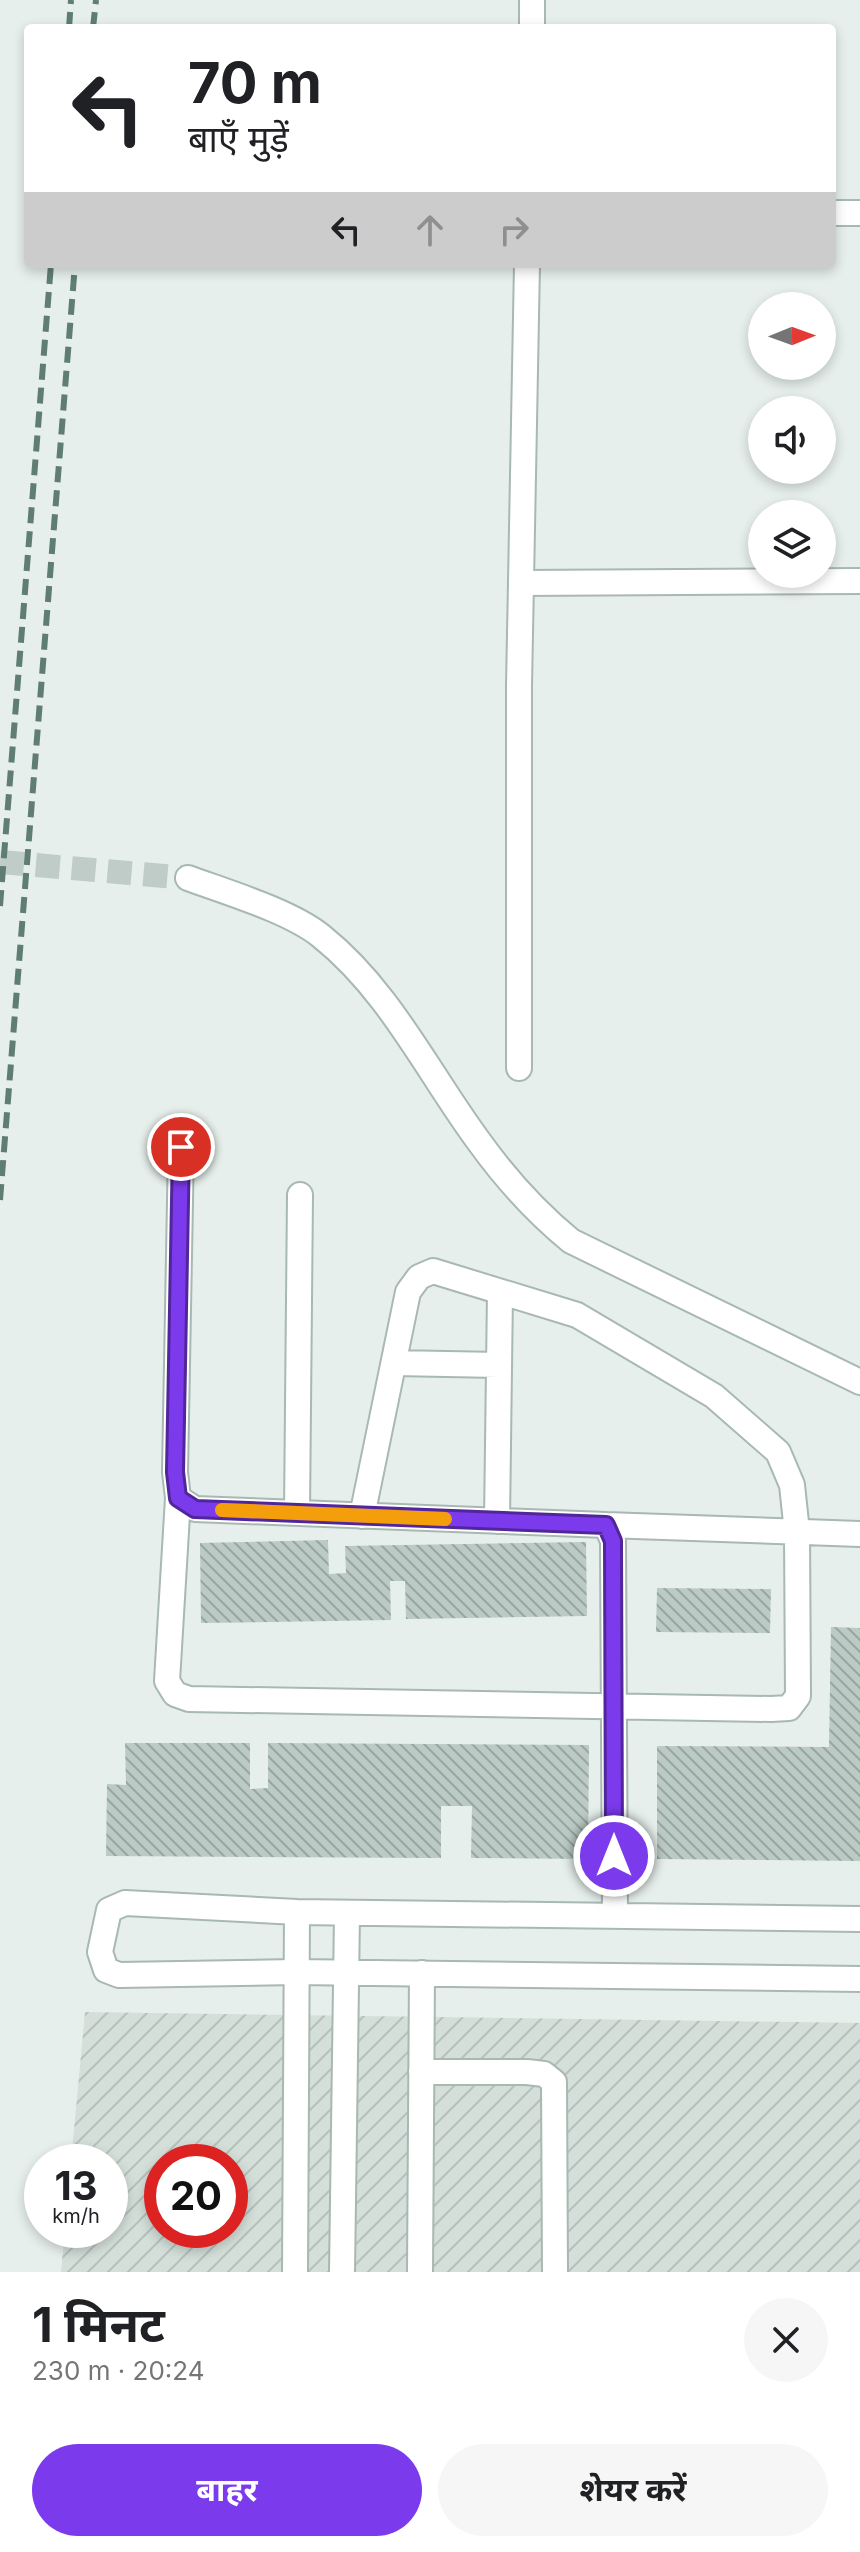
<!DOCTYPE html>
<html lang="hi">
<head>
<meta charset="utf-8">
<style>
	:root { --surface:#fff; --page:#f6f6f6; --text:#202124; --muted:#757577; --accent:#7c3aed }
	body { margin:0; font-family:Inter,"Noto Sans Devanagari",sans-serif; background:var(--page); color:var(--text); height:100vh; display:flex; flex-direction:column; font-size:30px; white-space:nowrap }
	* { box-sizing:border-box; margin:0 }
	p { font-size:26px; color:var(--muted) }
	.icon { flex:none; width:44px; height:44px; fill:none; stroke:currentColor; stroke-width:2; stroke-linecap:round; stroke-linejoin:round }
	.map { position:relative; height:2272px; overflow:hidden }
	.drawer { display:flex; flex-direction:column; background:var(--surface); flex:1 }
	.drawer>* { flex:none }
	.guide { position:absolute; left:24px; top:24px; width:812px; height:244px; border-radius:8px; box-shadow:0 4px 12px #0003; background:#fff; color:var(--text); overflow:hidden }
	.needle { width:52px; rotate:89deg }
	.tools { position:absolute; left:748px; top:292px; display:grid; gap:16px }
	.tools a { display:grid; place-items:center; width:88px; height:88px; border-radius:50%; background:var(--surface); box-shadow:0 4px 12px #0003; font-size:40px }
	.speed { position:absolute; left:24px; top:2144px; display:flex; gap:16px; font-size:40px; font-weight:700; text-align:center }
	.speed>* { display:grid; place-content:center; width:104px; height:104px; border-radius:50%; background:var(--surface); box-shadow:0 4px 12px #0003; line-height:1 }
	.speed small { font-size:20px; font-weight:400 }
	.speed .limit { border:12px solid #d22; background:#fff; color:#111 }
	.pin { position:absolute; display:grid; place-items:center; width:68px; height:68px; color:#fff; margin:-34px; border:4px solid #fff; border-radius:50%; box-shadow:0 2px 8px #0007 }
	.me { position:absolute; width:88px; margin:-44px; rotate:0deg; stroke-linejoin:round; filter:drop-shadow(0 0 6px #0008) }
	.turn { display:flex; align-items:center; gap:28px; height:168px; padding:0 32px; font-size:36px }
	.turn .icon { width:104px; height:104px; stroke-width:2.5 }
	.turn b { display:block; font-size:56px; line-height:68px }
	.lanes { display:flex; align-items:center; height:76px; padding:0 32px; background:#0003; justify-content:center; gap:40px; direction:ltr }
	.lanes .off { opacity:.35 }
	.round { display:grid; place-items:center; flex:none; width:84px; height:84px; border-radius:42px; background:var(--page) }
	.summary { display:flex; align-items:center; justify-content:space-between; height:136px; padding:0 32px }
	h1 { font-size:48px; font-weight:700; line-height:60px }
	.primary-button { display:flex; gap:16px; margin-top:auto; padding:16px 32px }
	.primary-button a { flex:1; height:92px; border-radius:48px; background:var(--accent); color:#fff; font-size:32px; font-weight:700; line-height:92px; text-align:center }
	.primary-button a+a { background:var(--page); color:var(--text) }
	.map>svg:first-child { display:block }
	.industrial { fill:url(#industrial-furrows); fill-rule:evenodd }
	.building { fill:url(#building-back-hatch) }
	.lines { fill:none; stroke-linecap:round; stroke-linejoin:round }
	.minor-tunnel { stroke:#bfccc8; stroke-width:24; stroke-dasharray:24 12; stroke-linecap:butt }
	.minor-casing { stroke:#a8b8b2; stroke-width:28 }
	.minor { stroke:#fff; stroke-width:24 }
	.rail { stroke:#5f7d75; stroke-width:6; stroke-dasharray:16 8; stroke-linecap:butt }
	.route-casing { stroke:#51269a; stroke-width:20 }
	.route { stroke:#7c3aed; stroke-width:14 }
	.slow { stroke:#f59e0b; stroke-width:14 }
</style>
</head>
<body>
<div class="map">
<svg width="860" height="2272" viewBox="0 0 860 2272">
	<defs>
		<pattern id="industrial-furrows" width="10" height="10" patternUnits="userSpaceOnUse" patternTransform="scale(2)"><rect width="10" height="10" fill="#d4dfda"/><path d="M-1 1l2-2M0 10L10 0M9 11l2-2" fill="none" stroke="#b6c1bc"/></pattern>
		<pattern id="building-back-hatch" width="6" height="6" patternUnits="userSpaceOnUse" patternTransform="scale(2)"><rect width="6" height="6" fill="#bbcac4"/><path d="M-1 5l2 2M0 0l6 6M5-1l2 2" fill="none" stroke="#98a6a0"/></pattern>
	</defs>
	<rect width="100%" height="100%" fill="#e6efeb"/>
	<path class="industrial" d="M85,2012L860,2023V2272H61L65,2230H110V2162H71ZM162,2162H230V2230H162Z"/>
	<path class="building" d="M328,1540L329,1574L346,1573L345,1546L586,1542L587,1616L406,1619L405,1581H390L391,1620L201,1623L200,1543Z
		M657,1588L771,1589L770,1633L656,1632Z
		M831,1627L860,1628V1861L657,1859V1746L829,1747Z
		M125,1743H250V1789L268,1788V1743L589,1745L588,1859L471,1858L472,1806H441V1858L106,1856L107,1784L126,1785Z"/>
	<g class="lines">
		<path class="minor-tunnel" d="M0,862L188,878"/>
		<defs>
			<path id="minor" d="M532,28V0
				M832,213H860
				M521,583L860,581
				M188,878C226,892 290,911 321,936C390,991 428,1073 480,1143C506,1179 537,1213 571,1241L860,1382
				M519,1068V687L527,264
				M181,1147L175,1472L178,1498L195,1509L606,1525L613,1541L615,1915
				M394,1363L499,1365
				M178,1498L167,1681L175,1694L189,1699L771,1709L789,1708L798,1696L797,1532L792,1485L778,1452L714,1396L577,1315L433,1271L419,1277L408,1292L362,1516
				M297,1513L300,1195
				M497,1521L500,1292
				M606,1525L860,1534
				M860,1919L297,1912L125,1903L109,1910L100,1952L106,1970L119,1975L296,1972L860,1979
				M421,2072H527L544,2074L554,2082L555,2272
				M295,2272L297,1912
				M342,2272L347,1913
				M420,2272L422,1973"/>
		</defs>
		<use href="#minor" class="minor-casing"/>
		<use href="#minor" class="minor"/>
		<path class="rail" d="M69,28L71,0
			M93,28L96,0
			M0,906L51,264
			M0,1200L75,264"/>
	</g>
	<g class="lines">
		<defs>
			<path id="route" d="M181,1147L175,1472L178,1498L195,1509L606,1525L613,1541L614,1856"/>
		</defs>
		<use href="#route" class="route-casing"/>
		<use href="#route" class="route"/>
		<path class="slow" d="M222,1510L445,1519"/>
	</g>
</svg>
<div class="tools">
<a><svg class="needle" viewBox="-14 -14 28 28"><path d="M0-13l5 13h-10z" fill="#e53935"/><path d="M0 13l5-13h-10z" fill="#757577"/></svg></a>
<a><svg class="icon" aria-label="sound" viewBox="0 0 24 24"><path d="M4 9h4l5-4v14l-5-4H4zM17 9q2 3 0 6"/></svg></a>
<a><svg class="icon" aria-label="layers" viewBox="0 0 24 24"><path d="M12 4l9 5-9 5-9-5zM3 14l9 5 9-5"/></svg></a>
</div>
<div class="speed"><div>13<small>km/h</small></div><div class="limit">20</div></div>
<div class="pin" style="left:181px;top:1147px;background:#d93025"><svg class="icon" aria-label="arrive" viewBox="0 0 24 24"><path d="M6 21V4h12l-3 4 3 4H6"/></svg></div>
<svg class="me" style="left:614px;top:1856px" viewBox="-20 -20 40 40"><circle r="17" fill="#7c3aed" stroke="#fff" stroke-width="3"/><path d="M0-11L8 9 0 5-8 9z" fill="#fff"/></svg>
<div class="guide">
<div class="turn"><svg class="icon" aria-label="left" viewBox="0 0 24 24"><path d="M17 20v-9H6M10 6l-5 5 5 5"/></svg><div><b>70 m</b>बाएँ मुड़ें</div></div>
<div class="lanes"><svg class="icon" aria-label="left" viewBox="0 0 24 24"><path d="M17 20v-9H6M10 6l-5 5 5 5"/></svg><svg class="icon off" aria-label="ahead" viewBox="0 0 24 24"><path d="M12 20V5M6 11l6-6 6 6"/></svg><svg class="icon off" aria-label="right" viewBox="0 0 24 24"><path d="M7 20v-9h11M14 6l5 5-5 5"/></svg></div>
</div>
</div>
<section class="drawer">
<div class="summary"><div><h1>1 मिनट</h1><p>230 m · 20:24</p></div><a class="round"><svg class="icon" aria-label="close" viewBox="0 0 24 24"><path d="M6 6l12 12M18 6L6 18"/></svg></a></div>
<div class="primary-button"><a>बाहर</a><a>शेयर करें</a></div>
</section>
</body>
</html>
